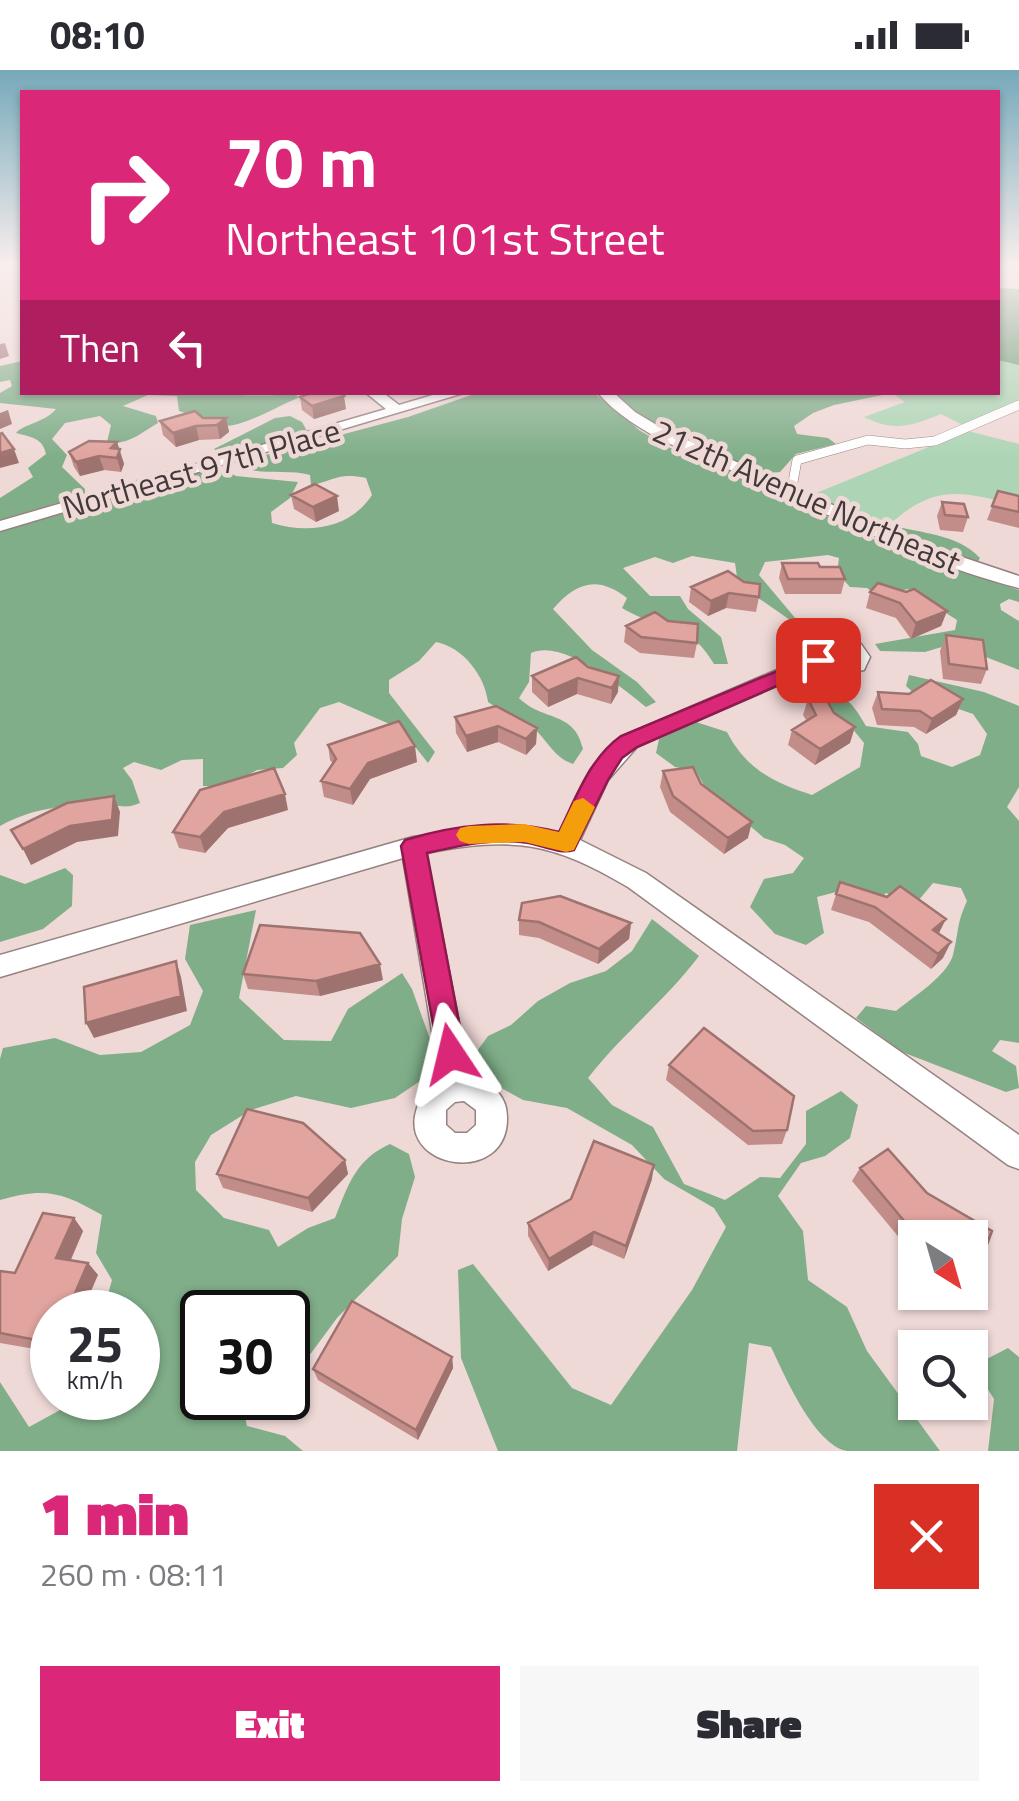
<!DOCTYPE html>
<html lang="en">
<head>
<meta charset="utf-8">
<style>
	:root { --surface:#fff; --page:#f7f7f7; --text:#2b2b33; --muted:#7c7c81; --accent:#db2777 }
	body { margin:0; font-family:"Titillium Web",sans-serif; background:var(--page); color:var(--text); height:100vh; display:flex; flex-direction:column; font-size:38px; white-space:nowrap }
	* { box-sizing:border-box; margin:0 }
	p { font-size:32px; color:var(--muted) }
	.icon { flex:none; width:55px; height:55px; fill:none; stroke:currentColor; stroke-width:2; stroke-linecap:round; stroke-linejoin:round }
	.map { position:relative; height:1381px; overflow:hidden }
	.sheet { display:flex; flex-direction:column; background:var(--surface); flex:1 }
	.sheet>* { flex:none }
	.banner { position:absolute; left:20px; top:20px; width:980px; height:305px; border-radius:0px; box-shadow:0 2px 8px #0004; background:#db2777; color:#fff; overflow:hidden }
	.needle { width:65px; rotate:143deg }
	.fabs { position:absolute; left:898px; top:1150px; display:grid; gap:20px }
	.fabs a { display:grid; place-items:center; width:90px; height:90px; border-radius:0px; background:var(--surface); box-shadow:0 2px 8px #0004; font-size:50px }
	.speed { position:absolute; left:30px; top:1220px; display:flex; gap:20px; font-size:50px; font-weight:700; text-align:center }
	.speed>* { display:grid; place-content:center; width:130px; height:130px; border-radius:50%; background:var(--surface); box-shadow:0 2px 8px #0004; line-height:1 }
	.speed small { font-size:25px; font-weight:400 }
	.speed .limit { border:5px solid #111; border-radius:15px; background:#fff; color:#111 }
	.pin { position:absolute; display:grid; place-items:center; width:85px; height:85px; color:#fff; margin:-42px; border-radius:20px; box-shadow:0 5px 15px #0006 }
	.me { position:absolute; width:110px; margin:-55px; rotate:350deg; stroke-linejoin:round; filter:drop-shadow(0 0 8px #0008) }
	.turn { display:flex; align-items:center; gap:35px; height:210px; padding:0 40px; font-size:45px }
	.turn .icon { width:130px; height:130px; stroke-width:2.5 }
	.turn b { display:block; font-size:70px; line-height:85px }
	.then { display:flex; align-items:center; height:95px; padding:0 40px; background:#0003; gap:20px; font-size:38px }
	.round { display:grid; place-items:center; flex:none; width:105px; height:105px; border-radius:0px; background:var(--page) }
	.head { display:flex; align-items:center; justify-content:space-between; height:170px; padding:0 40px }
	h1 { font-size:60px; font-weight:800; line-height:75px; color:var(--accent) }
	.action { display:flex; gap:20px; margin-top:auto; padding:20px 40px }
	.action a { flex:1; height:115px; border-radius:0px; background:var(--accent); color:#fff; font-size:40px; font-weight:800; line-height:115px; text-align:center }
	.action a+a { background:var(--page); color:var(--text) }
	.status { display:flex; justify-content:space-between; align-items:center; height:70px; padding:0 50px; background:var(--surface); direction:ltr }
	.status svg { height:28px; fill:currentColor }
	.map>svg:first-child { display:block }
	.green { fill:#add5b5 }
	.forest { fill:#80ae89 }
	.water { fill:#6b9975 }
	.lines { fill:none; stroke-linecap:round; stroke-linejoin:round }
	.lane-casing { stroke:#958280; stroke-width:10 }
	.street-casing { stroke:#958280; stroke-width:3 }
	.lane { stroke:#fff; stroke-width:9 }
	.street { fill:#fff; fill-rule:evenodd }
	.wall { fill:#c28d89 }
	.shaded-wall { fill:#9e736f }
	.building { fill:#e1a49f; stroke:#9e736f; stroke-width:2.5 }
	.route { fill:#db2777; stroke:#8e194d; stroke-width:2.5 }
	.slow { fill:#f59e0b }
	.labels { text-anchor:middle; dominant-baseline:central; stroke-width:9; stroke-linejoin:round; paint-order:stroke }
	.far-street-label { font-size:32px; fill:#423939; stroke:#efd9d7 }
</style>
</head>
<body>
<div class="status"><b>08:10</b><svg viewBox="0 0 49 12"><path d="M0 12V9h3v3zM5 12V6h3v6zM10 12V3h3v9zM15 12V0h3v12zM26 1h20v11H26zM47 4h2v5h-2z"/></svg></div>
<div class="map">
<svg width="1019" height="1381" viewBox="0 0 1019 1381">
	<rect width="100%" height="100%" fill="#efd9d7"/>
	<path class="green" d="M998,289L1019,294V332L965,356L941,344C912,356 893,362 864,347L905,332L892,323L998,322Z
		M968,361L1019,374V436C956,419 931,414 883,461L809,426Z"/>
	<path class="forest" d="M22,291V322H210C219,326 282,326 296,324L298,328C275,337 240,360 215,356C203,354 192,344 179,341L177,326L148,325L123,336L156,346L158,353C141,363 127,376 107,372L111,355L100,346L65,353L52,369L67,385L62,397L85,419V425L0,450V428L33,407L28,398L46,384C43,368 31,367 16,363C23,354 44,353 56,339L0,333V323L12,316L10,310L0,312V296Z
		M477,323H594L639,360L668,377L731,400L892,478L1019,520V532L1009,529L1000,534L1001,540L1019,551V600L952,574L925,582L880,581L875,574L955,560L957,550L908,519L878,526L867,518L850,517L837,503L839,488L828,485L765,492L759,505L796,549L790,550L738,514L735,493L692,486L673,493L655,487L623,498L650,526H680L688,539L721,567L728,594H714C687,548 664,563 622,538L627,528C598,505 576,512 553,539L592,580L637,612L656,632L646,637C621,617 563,568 531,583L529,612L519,628C543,652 574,640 583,679L573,694C550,686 546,664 525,652C513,644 500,641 488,632C485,606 463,577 436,572L419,591L389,610V623L435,682L428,693L401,659L339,632L320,638L294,673L297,685L283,698L257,700L228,716H203V689L182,690L161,700L134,692L123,698L132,710L140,733C124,740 117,734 101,734C68,734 29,739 0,756V461L219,397L236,406L298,412L290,428L271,442L272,453C308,464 350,459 372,425L366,408C337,402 335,411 311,415L310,405C286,398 256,408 235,393L408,347Z
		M611,323H892L834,335L813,343L794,356L797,364L828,368L836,374L796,384L780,402L764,404L658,360Z
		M290,346L302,352L307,361L222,386L214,379L275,348Z
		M890,455C920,463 958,464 980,488L975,496L883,461Z
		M909,605L984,622L1019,636V717L1007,737L1019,751V973L1000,970L992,981L1016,996L1019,1018L1006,1022L902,982L856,948L866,936L896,941C913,927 947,906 953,885C959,862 956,855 967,831L961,818L933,813L918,831H905L886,823L874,833L836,822L817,827L824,863L806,875L775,864L750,837L764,809L793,803L804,788L785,775L764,768L734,742L712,730L696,701L675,697L656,683L659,669L696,652L727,662C746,699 774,713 812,725L860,697L864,673L847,652L813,634L808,624C843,621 849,627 866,656L908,662L918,674L921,686L952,697L980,685L987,664L973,644L915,624L906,616Z
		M65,798L73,805L72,836L43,859L0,872V805L25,814Z
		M256,840L239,928L284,970L331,971L348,939L402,903L412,919L434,980L423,1009L395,1028L351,1038L296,1026L251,1040L211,1065L195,1092L196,1120L224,1148L269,1160L278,1177L308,1158L335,1148C348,1115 356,1089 390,1074L409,1084L415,1107L402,1149L398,1186L337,1248L303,1294L288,1295V1242H202V1328H241L247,1356L285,1366L303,1381H0V1312L29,1357L82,1328H138V1281L141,1276L138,1242H103L112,1210L96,1183L102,1145C62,1122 45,1117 0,1130V989L3,978L55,968L100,985L141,982L190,955L203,921L185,889L190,855Z
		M652,849L699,886C666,930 622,964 588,1008L612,1035L653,1057L684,1114L725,1130L760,1107L780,1108L806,1074V1041L841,1021L858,1035L850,1068L825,1086L801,1093L778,1126L803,1161L808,1210L847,1237L867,1281L940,1381C911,1381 876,1381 847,1381C814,1375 784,1304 771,1277L749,1273L737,1381H498L461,1288L458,1200L473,1194L572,1318L611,1335L692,1220L726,1157L714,1138L664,1109L632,1075L567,1038L523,1030L494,1014L472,988L488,966L511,955L538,931L570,913L606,901L632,881Z
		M1008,1278L1019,1287V1381H988L994,1329L973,1296Z"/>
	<path class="water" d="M998,218L1019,219V295L998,290Z"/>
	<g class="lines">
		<defs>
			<path id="lane" d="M791,423L797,390L868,370L905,374L935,371L1019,335"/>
			<path id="street" d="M365,322H382L399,335L443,322H467L0,461V451L386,339Z
				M597,322H613L635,342L665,360L911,470L1019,506V518C924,494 838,449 749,408C697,384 636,367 597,322Z
				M833,565L861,574L870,587L864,600L837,605L818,598L637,677L608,710L580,770L646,803L1019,1065V1099L1008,1095L628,817C552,772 514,766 426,783L469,1004C489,1011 507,1024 507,1047C509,1117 396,1100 417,1038C421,1024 428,1015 440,1009L403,788L0,907V885L413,767L504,755L559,763L591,699L621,667L807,587L809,573ZM833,578L847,582L849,590L839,592L828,587L826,580ZM464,1031L476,1040V1055L467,1063H455L446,1055V1040L455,1032Z"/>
		</defs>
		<use href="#lane" class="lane-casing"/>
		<use href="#street" class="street-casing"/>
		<use href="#lane" class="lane"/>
		<use href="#street" class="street"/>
	</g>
	<path class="wall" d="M300,327L346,339L314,349L302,340Z
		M203,348H226L229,362L220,369L199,370L176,377L163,365L160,351Z
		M117,372L124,394L121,402L104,400L80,406L74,397L69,382Z
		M998,421L1019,426V458L987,450Z
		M291,425L339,441L316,452L294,439Z
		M942,432L968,447L963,462L940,460L937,446Z
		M782,493L820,497L845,509L841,524H785L779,508Z
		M691,517L759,527L756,542L726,538L708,546L689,532Z
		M870,522L947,541L941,556L911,569L896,548L866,538Z
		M626,556L697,573L694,588L640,583L624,572Z
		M946,565L987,599L981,614L943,609L940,581Z
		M576,587L618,622L611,634L577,624L548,637L532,622V606Z
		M878,622L963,629L956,645L926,664L914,657L877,655L872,638Z
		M808,629L850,673L815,695L788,675L792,660L806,650L803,645Z
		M455,647L537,658L536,674L526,685L498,672L467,682L456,663Z
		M328,675L417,692L370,709L353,735L324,727L321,711L333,694L330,690Z
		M663,701L701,714L748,768L724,784L670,742L660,717Z
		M288,740L228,758L205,783L179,778L173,762Z
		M840,812L939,864L943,888L931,899L869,852L831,840Z
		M519,850L631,853L629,869L598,894L539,868L519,865Z
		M243,904L383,910L320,926L248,919Z
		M669,995L787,1060L782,1074L748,1075L666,1010Z
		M888,1079L927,1123L992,1161L977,1201L970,1210V1168H915V1182L907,1177L852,1111L860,1098Z
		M345,1090L348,1104L312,1142L223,1118L217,1104Z
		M652,1109L624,1189L592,1175L548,1201L528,1166V1153Z
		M74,1148L83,1161L71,1190L88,1193L98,1205L52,1242V1282L0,1273V1201L15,1203Z
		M452,1287L453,1298L418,1370L318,1310L313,1299Z"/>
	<path class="shaded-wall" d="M5,273L9,286L0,289V274Z
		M344,326L346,339L314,349L312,336Z
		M8,340L12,354L0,359V343Z
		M226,348L229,362L220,369L217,355Z
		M196,356L199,370L176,377L173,363Z
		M117,372L124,394L121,402L117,388L111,378Z
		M14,379L19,393L0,398V383Z
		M99,386L104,400L80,406L76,392Z
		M337,426L339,441L316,452L313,437Z
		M729,523L726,538L708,546L711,531Z
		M947,541L941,556L911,569L916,553Z
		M619,606L618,622L611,634L612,618Z
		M578,608L577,624L548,637V621Z
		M963,629L956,645L926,664L932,649Z
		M498,656V672L467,682L466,666Z
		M855,657L850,673L815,695L820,679Z
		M537,658L536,674L526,685V669Z
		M415,676L417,692L370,709L353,735L350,719L368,693Z
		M285,724L288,740L228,758L205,783L200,767L224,742Z
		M114,726L120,742L118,766L77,772L31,795L23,779L70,756Z
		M752,752L748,768L724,784L728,768Z
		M946,849L938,865L926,875L933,860Z
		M631,853L629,869L598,894L599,879Z
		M951,872L943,888L931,899L938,884Z
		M176,891L181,907L187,941L94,968L86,953Z
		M380,894L383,910L320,926L316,911Z
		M345,1090L348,1104L312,1142L308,1128Z
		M654,1095L652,1109L624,1189L626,1176Z
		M74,1148L83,1161L66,1200L56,1188Z
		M594,1162L592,1175L548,1201L549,1189Z
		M88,1193L98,1205L82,1242H67Z
		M452,1287L453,1298L418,1370L416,1360Z"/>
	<path class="building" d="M314,322H339L344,326L312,336L300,327Z
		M195,341L203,348H226L217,355L196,356L173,363L160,351Z
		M2,363L14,379L0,383V364Z
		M89,371L117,372L111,378L120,379L117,388L99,386L76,392L69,382Z
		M315,414L337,426L313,437L291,425Z
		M998,421L1019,426V442L992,436Z
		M942,432L964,434L968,447L945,445Z
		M782,493H818L820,497H840L845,509H788Z
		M728,501L744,512L760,514L759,527L729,523L711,531L691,517Z
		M878,513L906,522L914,519L947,541L916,553L900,533L870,522Z
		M655,542L668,551L698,554L697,573L641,567L626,556Z
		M946,565L983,570L987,599L949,594Z
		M576,587L588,597L619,606L612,618L578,608L548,621L532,606Z
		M931,610L963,629L932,649L920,641L882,639L878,622L909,624Z
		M825,627L834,643L855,657L820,679L792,660L816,645L808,629Z
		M496,636L537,658L526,669L498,656L466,666L455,647Z
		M399,651L415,676L368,693L350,719L321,711L336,689L328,675Z
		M693,697L701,714L752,752L728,768L673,726L663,701Z
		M274,698L285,724L224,742L200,767L173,762L200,720Z
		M114,726L112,750L70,756L23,779L11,760L67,733Z
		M840,812L887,827L900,816L946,849L933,860L951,872L938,884L875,837L836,824Z
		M560,826L631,853L599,879L539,852L519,850L522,833Z
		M260,855L360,863L380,894L316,911L243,904Z
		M176,891L181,926L86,953L84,917Z
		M704,958L794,1026L787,1060L753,1061L669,995Z
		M247,1039L303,1053L345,1090L308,1128L217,1104Z
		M594,1071L654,1095L626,1176L594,1162L549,1189L528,1153L571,1129Z
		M888,1079L927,1123L992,1161L977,1201L970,1197V1168H921L915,1164L860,1098Z
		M43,1143L74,1148L56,1188L88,1193L67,1242H52V1273L0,1263V1201L15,1203Z
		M352,1231L452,1287L416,1360L313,1299Z"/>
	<linearGradient id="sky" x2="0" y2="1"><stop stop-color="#76a9ba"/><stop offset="0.5" stop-color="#f8eeed"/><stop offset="1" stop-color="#f8eeed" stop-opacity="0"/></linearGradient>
	<rect width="1019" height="388" fill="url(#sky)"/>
	<path class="route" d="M818,584L825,585V595L637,677L622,688L608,710L574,780C557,785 539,773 521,772C488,769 459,776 427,783L465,984L461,993L451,997L440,993L401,776L405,770C457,754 506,749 559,762C576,728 589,689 621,666Z"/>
	<path class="slow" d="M583,728L595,737L574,780L566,782L524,772L469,774L460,771L456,765L460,758L469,756L524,754L559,762L574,731Z"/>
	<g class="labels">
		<g class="far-street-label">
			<text transform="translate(201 398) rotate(-16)">Northeast 97th Place</text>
			<text transform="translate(807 426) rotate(24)">212th Avenue Northeast</text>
		</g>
	</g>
</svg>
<div class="fabs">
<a><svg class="needle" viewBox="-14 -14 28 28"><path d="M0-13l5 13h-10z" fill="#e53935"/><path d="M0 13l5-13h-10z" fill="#7c7c81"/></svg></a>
<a><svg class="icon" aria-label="search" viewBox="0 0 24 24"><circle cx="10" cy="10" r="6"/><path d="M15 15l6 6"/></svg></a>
</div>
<div class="speed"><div>25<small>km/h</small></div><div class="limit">30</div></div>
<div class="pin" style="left:818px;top:590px;background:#d93025"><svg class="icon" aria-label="arrive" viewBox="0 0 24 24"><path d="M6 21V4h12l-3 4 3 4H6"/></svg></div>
<svg class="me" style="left:451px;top:984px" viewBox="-20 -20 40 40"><path d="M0-17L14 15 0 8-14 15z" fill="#db2777" stroke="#fff" stroke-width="4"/></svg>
<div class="banner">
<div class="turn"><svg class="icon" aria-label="right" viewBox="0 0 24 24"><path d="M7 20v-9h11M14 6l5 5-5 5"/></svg><div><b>70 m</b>Northeast 101st Street</div></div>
<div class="then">Then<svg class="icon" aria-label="left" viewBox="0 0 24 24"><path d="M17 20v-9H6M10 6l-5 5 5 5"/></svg></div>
</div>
</div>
<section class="sheet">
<div class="head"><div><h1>1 min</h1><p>260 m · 08:11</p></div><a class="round" style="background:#d93025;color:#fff"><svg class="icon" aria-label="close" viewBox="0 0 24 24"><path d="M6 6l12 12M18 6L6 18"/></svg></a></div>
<div class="action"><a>Exit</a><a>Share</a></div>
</section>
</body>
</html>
